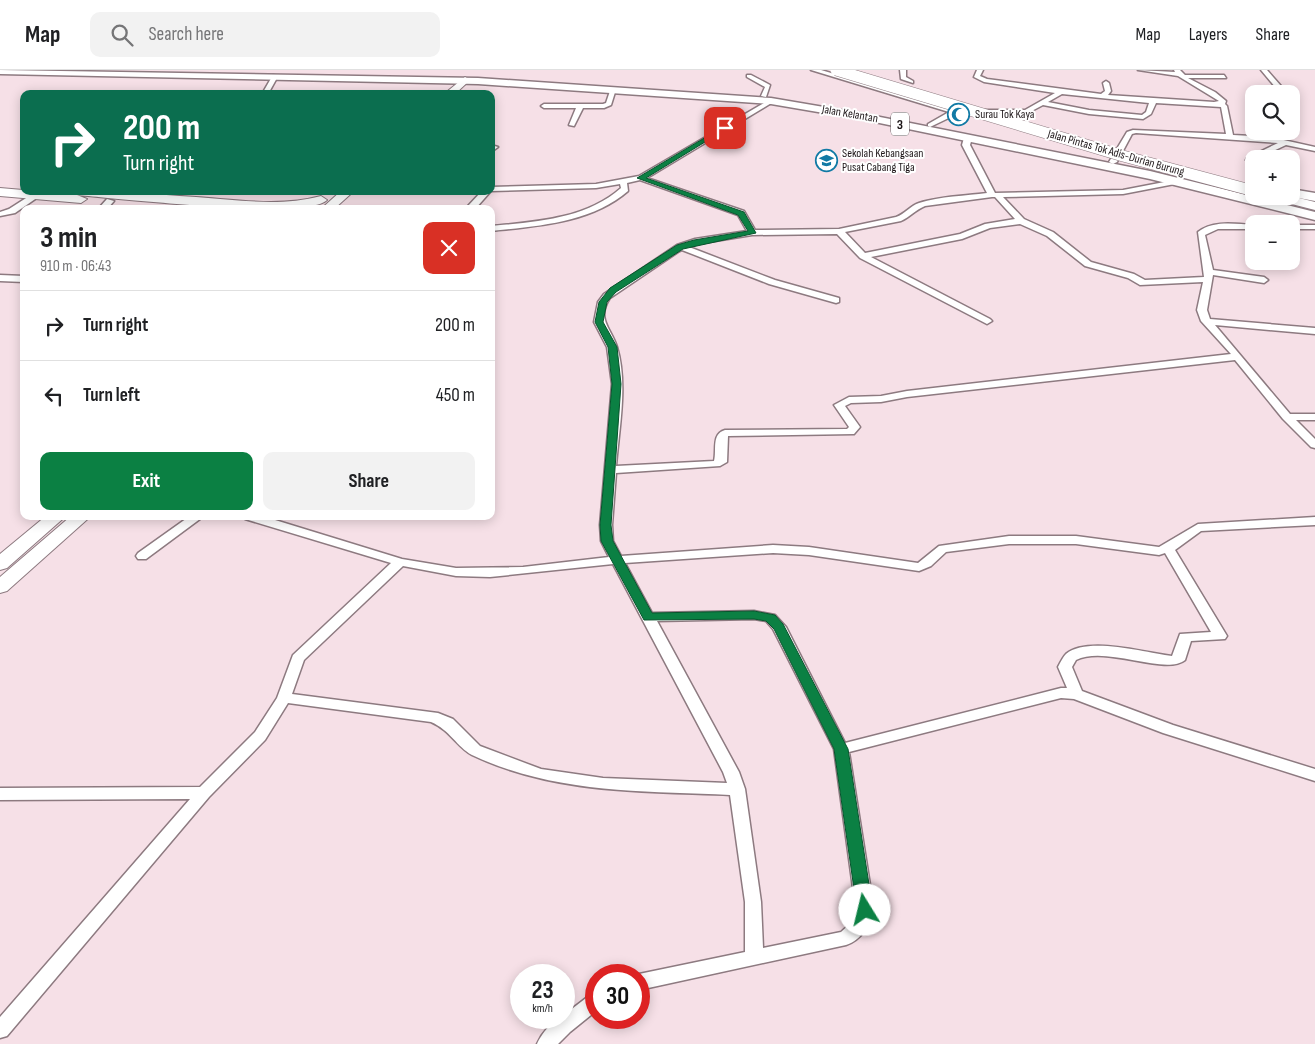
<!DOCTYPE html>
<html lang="en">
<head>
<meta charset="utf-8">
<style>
	:root { --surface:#fff; --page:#f2f2f2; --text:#202124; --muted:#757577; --line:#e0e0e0; --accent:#0b8043 }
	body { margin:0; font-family:"Sofia Sans Condensed",sans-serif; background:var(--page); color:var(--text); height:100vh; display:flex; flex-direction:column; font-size:19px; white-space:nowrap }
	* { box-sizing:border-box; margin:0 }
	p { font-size:16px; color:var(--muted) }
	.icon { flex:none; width:28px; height:28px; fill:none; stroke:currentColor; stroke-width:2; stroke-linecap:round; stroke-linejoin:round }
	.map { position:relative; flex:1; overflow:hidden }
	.sheet { position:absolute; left:20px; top:135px; width:475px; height:315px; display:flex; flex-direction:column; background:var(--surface); border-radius:10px; box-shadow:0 2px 12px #0003 }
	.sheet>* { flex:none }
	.banner { position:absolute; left:20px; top:20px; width:475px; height:105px; border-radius:10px; box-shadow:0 2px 12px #0003; background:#0b6e4f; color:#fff; overflow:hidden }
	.buttons { position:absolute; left:1245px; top:15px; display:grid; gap:10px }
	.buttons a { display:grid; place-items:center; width:55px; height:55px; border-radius:10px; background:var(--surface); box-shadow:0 2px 12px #0003; font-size:25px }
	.speed { position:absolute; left:510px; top:894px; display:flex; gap:10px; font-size:25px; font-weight:700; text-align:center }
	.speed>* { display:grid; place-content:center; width:65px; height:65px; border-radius:50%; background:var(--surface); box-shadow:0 2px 12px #0003; line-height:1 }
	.speed small { font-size:12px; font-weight:400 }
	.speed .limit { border:8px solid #d22; background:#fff; color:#111 }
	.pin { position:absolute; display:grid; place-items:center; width:42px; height:42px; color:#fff; margin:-21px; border-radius:10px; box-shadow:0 2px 8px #0006 }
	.me { position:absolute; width:55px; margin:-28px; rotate:351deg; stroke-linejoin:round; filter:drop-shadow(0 0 4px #0008) }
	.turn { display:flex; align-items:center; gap:18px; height:105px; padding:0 20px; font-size:22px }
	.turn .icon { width:65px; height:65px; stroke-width:2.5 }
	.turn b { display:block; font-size:35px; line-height:42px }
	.round { display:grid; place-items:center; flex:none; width:52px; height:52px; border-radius:10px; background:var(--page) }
	.head { display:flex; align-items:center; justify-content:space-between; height:85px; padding:0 20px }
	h1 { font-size:30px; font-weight:700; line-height:38px }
	.action { display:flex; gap:10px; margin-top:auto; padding:10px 20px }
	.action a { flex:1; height:58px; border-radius:10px; background:var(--accent); color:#fff; font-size:20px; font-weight:700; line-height:58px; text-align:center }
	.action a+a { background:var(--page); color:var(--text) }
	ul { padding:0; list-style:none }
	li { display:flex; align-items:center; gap:15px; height:70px; padding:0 20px; border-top:1px solid var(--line) }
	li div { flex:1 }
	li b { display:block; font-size:19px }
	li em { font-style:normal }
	header { display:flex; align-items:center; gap:30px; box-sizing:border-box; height:70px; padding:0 25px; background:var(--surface); border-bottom:1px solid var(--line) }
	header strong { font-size:24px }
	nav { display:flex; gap:28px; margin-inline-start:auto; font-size:18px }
	.search { width:350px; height:45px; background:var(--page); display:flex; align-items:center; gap:12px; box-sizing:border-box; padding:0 18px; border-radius:10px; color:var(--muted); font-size:19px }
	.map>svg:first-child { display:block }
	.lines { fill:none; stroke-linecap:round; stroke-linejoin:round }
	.minor-casing { stroke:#8d7a80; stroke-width:3 }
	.secondary-casing { stroke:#8d7a80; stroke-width:2 }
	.primary-casing { stroke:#8d7a80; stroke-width:2 }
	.trunk-casing { stroke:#8d7a80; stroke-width:3 }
	.minor { fill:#fff; fill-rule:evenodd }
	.secondary { fill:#fff; fill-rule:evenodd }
	.primary { fill:#fff; fill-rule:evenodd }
	.trunk { fill:#fff; fill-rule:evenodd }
	.primary-bridge-casing { stroke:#8d7a80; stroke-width:12; stroke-linecap:butt }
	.primary-bridge { stroke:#fff; stroke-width:11 }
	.route { fill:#0b8043; stroke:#07532c }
	.labels { text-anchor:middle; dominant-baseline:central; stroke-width:4; stroke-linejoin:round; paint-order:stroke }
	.far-street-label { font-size:12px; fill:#1e1719; stroke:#fff }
	.far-poi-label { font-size:12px; fill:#1e1719; stroke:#fff; text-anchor:start }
	.shield { fill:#fff; stroke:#625d5e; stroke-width:1 }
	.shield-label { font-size:14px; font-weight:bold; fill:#1e1719 }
</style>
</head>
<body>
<header>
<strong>Map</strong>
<div class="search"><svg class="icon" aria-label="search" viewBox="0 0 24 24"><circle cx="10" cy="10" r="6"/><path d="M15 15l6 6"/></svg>Search here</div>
<nav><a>Map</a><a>Layers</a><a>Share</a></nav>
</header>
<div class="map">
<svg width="1315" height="974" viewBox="0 0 1315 974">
	<rect width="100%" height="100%" fill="#f6e0e7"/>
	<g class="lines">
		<defs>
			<path id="minor" d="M811,0H821L956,40H1025L1055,23L984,12L974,7L977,0H983L980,6L987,9L1101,24L1105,21L1103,13L1106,11L1109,13L1111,21L1108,25L1214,32L1219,31L1178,6L1138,0L1175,2L1174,0H1180L1185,5H1224L1226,8H1188L1215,22L1226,31L1225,34L1227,36L1233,65L1270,67L1315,77V81L1286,75L1250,92L1246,90L1247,88L1278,73L1136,63L1132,64L1117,92L1113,94L1109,92L1127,62L1133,60L1226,64L1221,37L1156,33L1151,44L1143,49L1089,44L1043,35L1026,44H957L930,57L928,56V54L949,42ZM1062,24L1149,33L1146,42L1142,45L1089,40L1048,32Z
				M900,0H906V7L913,11V13L901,9Z
				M1261,0H1267L1288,24H1281Z
				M273,5L278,6L268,24H262Z
				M747,5H751L770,15L766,27L761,26L765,17L747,7Z
				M611,18L616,19L611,35L604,38H583L574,56L569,55L576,38H544L541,36L544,34H603L606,33Z
				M1291,28L1294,30V33L1291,35Z
				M771,29L773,30V32L647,108L744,141L755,160L839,159L896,147C905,144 910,136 919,133C940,126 966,126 987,123L962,75L964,68L968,66L972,68L970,75L995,123L1123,120L1180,109V113L1123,124L1003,127L1024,149L1053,162L1091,192L1134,204L1145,210L1204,207L1198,162C1213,150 1235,154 1254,155V159H1218L1205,165L1213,200L1264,207L1268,210L1264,213L1213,205L1207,240L1210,249L1315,258V264L1215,255L1290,344H1315V350H1296L1315,369V378L1311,377L1283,349L1235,290L907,327L881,332L851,333L845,336L860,357L854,364L728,366L727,392L720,396L616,403L612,455L613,471L621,486L773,475L809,477L918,493L939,476L1009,466H1076L1159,477L1198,454L1315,447V455L1201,461L1175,480L1227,566L1225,569L1191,571L1185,590C1165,606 1106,575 1076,590L1072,597L1082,621L1173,655L1315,699V711L1163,663L1074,629L1061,628L849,682L874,840C869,855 862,870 846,875L639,920V905H637L639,904L745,882V832L730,725C641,721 555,724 472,685C457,677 450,660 431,652L288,633L265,670L209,727L7,966L0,968V947L190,729L0,730V718L200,717L255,662L277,628L293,585L391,493L245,449L243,446H262L402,489L456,498L523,497L609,487L601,471L600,455L612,314L607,277L594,252L598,232L604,224L677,175L695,169L747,161L738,145L640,110L627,113L628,121C591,153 538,156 491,161V156C535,152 586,149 621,118L620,114L596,118L491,121L475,139H466L467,137L482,121H491V117L596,114L639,106ZM992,127H995L1015,149L985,154L960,164L865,183L845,162L901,151C910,147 915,140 925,136ZM1020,154L1047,166L1085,196L1128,208L1140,215L1203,212L1197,240L1201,251L1231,284L907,321L881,326L849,327L834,335L849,357L847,359L725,360C711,364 717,380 714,391L616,396C619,358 628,314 617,277C611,258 596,249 610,228L678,182L682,180L769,214L836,233L839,232V228L775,210L689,177L697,174L752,165L837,164L860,188L987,254L992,251L990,249L871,187L962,169L990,158ZM1009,474H1076L1159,485L1165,483L1211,562L1180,564L1172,586C1146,583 1088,566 1066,584C1063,587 1060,593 1058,597L1067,618H1061L845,673L786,557L775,545L754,541L652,543L625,493L773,483L809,485L919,501L931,496L946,482ZM613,494L723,702L727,713L603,708L541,699L480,676L453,649L438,643L292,624L304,590L403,496L456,506L490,507ZM754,549L766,551L773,559L834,679L856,840L853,851L841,862L763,878L761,832L745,719L739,702L657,551Z
				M491,75L498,77L491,82Z
				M34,123L41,125L15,143L0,146V142L9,139Z
				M107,129L114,131L107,139H98Z
				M1291,155H1315V159H1291Z
				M0,205L24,206V212L0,211Z
				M190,446H204L146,489H138L136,486L138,483Z
				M596,923V941L570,962L558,974H537C541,965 553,948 564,948V945L590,925Z"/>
			<path id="secondary" d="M465,7L470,10L455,24H444Z
				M0,118L69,124L63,121C108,121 152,124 196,127C239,130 280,137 321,126L327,130C309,150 113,128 77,125L87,129L81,133L0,126Z
				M341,121H354L334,139H321Z
				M46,446H66L7,498L0,500V484Z
				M71,446H91L7,521L0,523V507Z"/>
			<path id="primary" d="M1270,126H1291L1315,132V140L1272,129Z"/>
			<path id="trunk" d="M0,0L478,8L771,28L865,44L1150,101L1315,142V150L1150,109L865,50L771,34L478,14L0,4Z
				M1291,119L1315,123V131L1288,126H1291Z"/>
		</defs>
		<use href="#minor" class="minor-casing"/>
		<use href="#secondary" class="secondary-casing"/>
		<use href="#primary" class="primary-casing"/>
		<use href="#trunk" class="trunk-casing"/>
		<use href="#minor" class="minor"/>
		<use href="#secondary" class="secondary"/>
		<use href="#primary" class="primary"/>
		<use href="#trunk" class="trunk"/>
		<defs>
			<path id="primary-bridge" d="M836,0L1123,86L1254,121"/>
		</defs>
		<use href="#primary-bridge" class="primary-bridge-casing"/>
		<use href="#primary-bridge" class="primary-bridge"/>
	</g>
	<path class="route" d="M723,57L728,58L646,108L744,142L756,163L683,179L616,222L607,232L603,252L617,277L621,314L611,455L613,471L652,543L754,541L775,545L783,554L848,679L873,840L870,845L865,846L860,845L857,840L834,679L774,559L766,551L754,549L644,550L601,471L600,455L612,314L608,277L595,252L599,232L610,218L677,175L694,170L748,161L738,145L637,108Z"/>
	<defs>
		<symbol id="mosque-ring" viewBox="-11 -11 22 22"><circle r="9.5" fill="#fff" stroke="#117aa5" stroke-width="1.5"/><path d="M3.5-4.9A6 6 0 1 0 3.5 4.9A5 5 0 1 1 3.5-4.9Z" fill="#117aa5"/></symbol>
		<symbol id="school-ring" viewBox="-11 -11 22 22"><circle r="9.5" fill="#fff" stroke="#117aa5" stroke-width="1.5"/><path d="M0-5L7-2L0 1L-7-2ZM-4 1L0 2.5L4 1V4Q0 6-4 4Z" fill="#117aa5"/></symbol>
	</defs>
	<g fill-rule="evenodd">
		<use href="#mosque-ring" x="946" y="32" width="25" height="25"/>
		<use href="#school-ring" x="814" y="78" width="25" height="25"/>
	</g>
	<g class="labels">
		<g class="far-street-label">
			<text transform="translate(850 44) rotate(10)">Jalan Kelantan</text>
			<text transform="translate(1116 83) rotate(16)">Jalan Pintas Tok Adis-Durian Burung</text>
		</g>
		<g class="far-poi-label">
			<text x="975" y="44">Surau Tok Kaya</text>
			<text x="842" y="83">Sekolah Kebangsaan<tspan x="842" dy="14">Pusat Cabang Tiga</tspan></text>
		</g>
		<rect class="shield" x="891" y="42.5" width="18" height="23" rx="4"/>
		<g class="shield-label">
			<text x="900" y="54">3</text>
		</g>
	</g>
</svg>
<div class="buttons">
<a><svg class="icon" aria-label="search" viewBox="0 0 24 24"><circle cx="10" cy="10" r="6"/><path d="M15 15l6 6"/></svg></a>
<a>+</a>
<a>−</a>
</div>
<div class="speed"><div>23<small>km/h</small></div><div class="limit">30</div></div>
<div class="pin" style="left:725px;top:58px;background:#d93025"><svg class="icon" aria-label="arrive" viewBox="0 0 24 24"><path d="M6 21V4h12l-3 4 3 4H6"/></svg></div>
<svg class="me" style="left:865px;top:840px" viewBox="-20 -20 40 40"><circle r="19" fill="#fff"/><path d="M0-13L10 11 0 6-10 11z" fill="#0b8043"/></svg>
<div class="banner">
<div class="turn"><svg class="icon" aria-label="right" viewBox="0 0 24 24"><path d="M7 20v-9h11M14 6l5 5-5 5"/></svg><div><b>200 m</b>Turn right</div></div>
</div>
<section class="sheet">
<div class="head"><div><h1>3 min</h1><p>910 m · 06:43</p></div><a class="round" style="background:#d93025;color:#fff"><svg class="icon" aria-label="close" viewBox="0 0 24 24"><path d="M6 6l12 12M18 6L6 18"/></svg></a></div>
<ul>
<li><svg class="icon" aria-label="right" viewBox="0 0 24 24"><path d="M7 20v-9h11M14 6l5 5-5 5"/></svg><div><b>Turn right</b></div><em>200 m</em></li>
<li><svg class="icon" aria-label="left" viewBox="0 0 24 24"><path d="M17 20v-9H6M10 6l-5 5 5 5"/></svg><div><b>Turn left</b></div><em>450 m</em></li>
</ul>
<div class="action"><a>Exit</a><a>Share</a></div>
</section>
</div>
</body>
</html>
